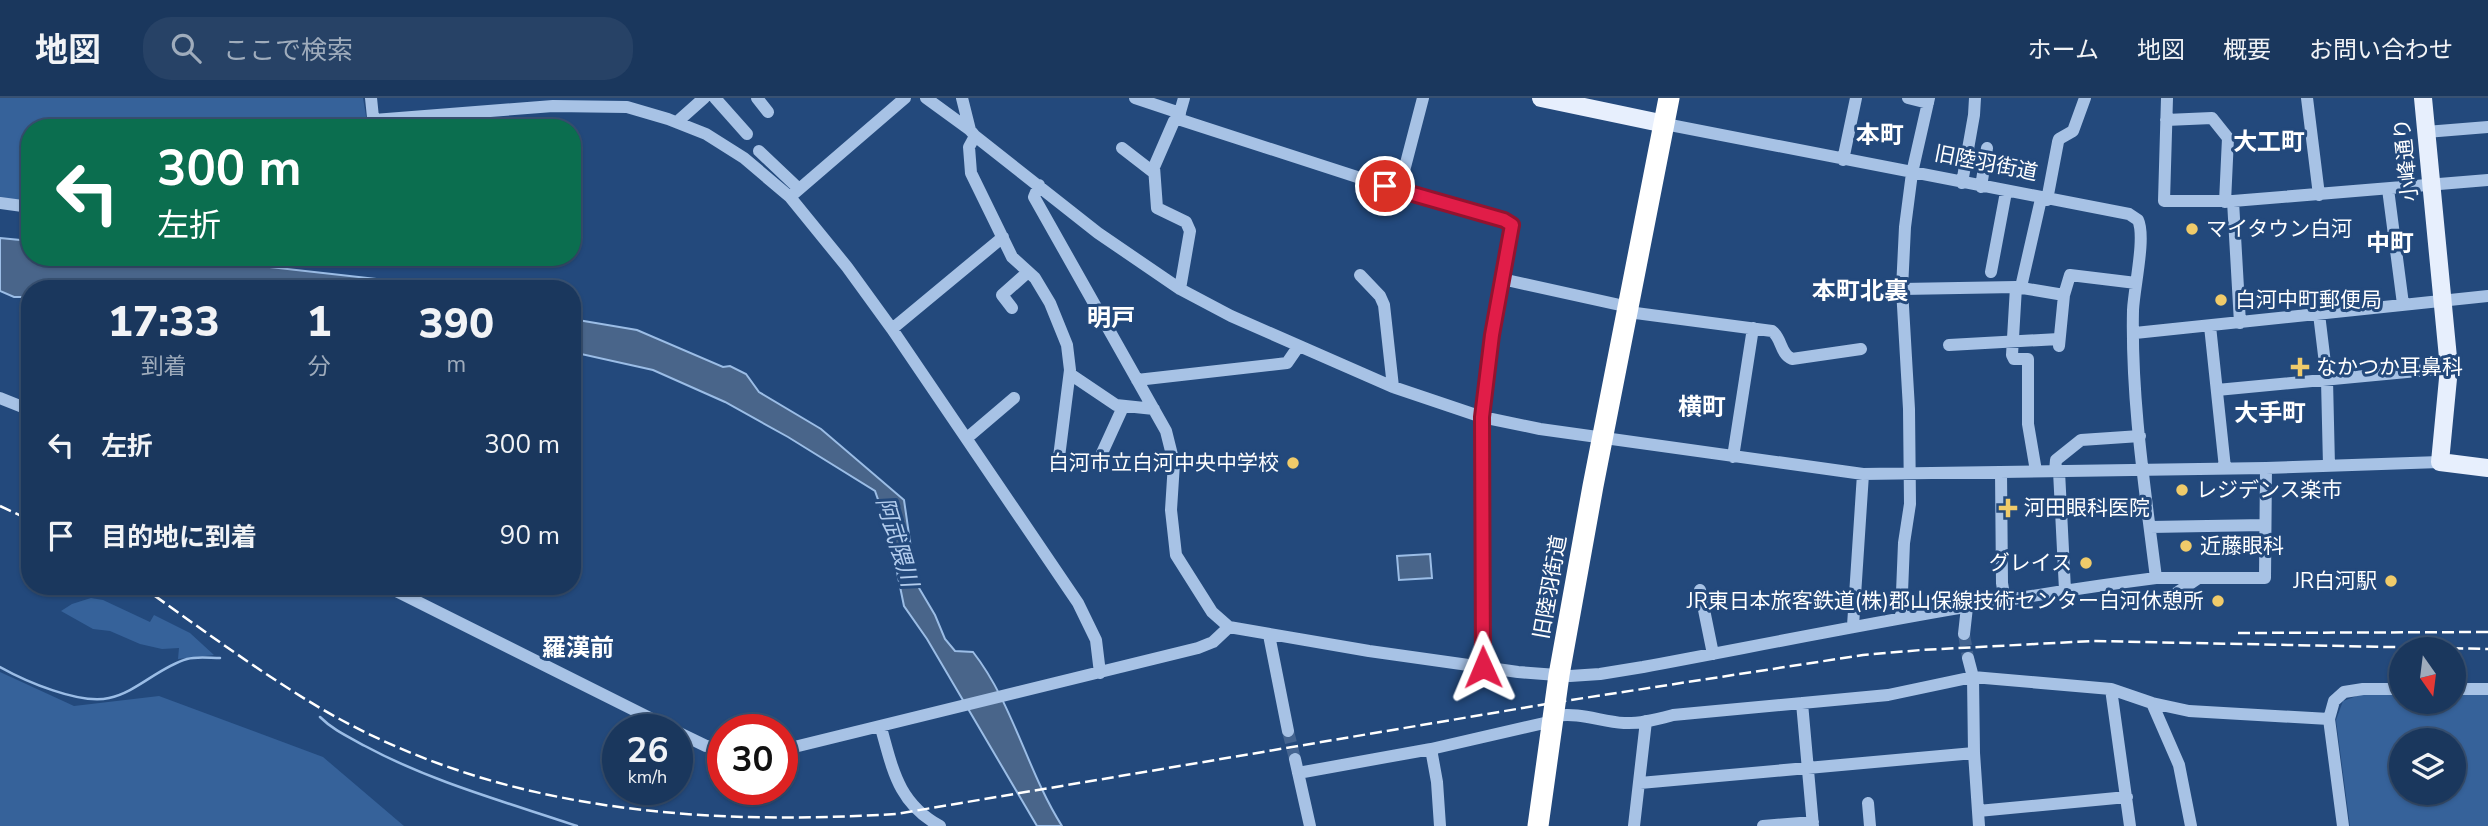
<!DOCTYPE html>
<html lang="ja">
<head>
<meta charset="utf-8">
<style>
	:root { --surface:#1a375d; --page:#274266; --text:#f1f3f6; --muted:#9facbc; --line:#385172 }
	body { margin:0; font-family:"Nunito Sans","Noto Sans JP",sans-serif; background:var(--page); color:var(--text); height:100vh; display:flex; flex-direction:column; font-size:26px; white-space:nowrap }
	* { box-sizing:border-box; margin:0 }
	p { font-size:23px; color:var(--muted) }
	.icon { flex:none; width:38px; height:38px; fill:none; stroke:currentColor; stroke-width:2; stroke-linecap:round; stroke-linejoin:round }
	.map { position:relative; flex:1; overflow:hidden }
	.side { position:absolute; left:21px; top:182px; width:560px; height:315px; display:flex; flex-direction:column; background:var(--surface); border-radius:28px; box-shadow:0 2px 5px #0004,0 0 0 2px var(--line) }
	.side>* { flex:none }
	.banner { position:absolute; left:21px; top:21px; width:560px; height:147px; border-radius:28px; box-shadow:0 2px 5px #0004,0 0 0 2px var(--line); background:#0b6e4f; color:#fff; overflow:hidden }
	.needle { width:46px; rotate:166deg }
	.buttons { position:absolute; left:2389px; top:539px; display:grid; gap:14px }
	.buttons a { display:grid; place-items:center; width:77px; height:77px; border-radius:50%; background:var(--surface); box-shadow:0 2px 5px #0004,0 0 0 2px var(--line); font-size:35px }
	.speed { position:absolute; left:602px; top:616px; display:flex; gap:14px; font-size:35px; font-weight:700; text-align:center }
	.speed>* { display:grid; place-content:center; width:91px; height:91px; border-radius:50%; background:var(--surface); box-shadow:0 2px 5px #0004,0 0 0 2px var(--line); line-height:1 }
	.speed small { font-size:18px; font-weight:400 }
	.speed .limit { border:10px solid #d22; background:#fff; color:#111 }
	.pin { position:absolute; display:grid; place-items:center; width:60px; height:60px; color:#fff; margin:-30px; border:4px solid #fff; border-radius:50%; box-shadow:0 2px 7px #0007 }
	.me { position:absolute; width:77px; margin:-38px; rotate:359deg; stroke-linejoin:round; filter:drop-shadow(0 0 5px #0008) }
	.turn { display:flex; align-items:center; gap:24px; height:147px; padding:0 21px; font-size:32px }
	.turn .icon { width:91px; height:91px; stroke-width:2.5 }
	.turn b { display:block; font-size:49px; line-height:60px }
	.eta { display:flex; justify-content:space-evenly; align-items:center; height:119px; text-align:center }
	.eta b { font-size:42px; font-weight:800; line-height:49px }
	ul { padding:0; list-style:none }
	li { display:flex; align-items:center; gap:21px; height:91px; padding:0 21px }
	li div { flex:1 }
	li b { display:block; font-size:26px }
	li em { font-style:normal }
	header { display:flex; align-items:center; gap:42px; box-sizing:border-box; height:98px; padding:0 35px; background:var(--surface); border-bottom:2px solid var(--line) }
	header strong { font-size:33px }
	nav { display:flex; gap:38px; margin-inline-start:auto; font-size:24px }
	.search { width:490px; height:63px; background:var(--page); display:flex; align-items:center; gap:18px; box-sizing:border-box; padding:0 24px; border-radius:28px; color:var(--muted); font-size:26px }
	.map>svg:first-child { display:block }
	.green { fill:#36629a; fill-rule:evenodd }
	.water { fill:#49658a; stroke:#9bbde6; stroke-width:2 }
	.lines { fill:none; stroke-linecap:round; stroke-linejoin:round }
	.stream { stroke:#9bbde6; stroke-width:2.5 }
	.minor-tunnel { stroke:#446490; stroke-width:12; stroke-dasharray:12 6; stroke-linecap:butt }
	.minor { stroke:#a7c2e5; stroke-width:12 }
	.major { stroke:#e7effd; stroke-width:18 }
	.highway { stroke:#fff; stroke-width:21 }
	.rail { stroke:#fff; stroke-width:2.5; stroke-dasharray:12 5; stroke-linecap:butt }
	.route-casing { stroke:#92132f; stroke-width:18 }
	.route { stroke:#e11d48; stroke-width:12 }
	.poi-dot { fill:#f0cb6a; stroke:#23497c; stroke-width:2.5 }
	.labels { text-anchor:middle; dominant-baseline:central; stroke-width:6; stroke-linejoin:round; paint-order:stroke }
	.street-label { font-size:21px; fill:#fff; stroke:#23497c }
	.poi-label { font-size:21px; fill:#fff; stroke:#23497c; text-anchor:start }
	.water-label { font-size:23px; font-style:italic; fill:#b2cced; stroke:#23497c }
	.quarter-label { font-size:24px; font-weight:bold; fill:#fff; stroke:#23497c }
</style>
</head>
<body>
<header>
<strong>地図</strong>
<div class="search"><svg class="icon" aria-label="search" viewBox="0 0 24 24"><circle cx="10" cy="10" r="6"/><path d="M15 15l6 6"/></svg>ここで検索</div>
<nav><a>ホーム</a><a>地図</a><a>概要</a><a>お問い合わせ</a></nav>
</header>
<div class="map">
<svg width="2488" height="728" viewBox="0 0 2488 728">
	<rect width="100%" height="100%" fill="#23497c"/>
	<path class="green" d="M0,0H363L368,30H30V104L0,100Z
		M91,500L103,502L150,524L154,517L190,535L214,557L178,561L179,550L162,551L140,546L110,533L93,531L61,513L72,506Z
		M0,574L74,608L159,598L323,659L404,728H0Z
		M2365,595L2401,596V604H2454V595L2488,596V728H2350L2336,622L2343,603ZM2401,642H2454V695H2401Z"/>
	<path class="water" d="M0,140L30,143V159H179L421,186L441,191H30V199H14L0,193Z
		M572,221L637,232L723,269L730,268L746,276L759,294L821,331L904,402L916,485L935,517L945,541L955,553L973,554C1013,605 1027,673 1062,728H1037L927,541L904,508L888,430L875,393L788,339L725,304L653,272L572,254Z
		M1430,456L1432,480L1399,482L1397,458Z"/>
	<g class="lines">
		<path class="stream" d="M0,569C25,583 80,607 109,600C137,594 159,569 187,561C197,558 210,560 220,560
			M320,619C333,632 349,639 365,648C432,684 506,704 577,728"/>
		<path class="minor-tunnel" d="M1964,536L1968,560
			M1288,633L1295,661"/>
		<path class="minor" d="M371,0L374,29
			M715,0L747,36
			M757,0L768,14
			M926,0L970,32L975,38L1098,135L1180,191L1231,218L1393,289L1482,319L1540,331L1863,376L2266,370L2440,364
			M962,0L970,32
			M1135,0L1180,15
			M1184,0L1178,21L1425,101L1505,122L1512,127L1492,237L1482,319L1483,569
			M1908,0L1928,5
			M2167,0L2164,103H2233L2488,82
			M2307,0L2319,97
			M1178,21L1174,23L1154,69L1157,110L1186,124L1190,133L1180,191
			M374,22L553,8L627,9L668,21L706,36L744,60L790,99L847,169L892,231L1078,505L1096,542L1100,575
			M2166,22L2212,20L2228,40L2225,104
			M677,24L704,0
			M2426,34L2488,29
			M975,38L969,49L971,75L1012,159L1035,180L1050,205L1067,247L1070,272L1059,359
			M1122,50L1153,74
			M759,53L798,90
			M1843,62L1856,0
			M1962,85L1974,17L1975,0
			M1039,87L1034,99L1166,333L1174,365L1171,412L1176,457L1212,514L1229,529L1369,553L1518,574L1570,578L1600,576L1643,569C1814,537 1984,502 2156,480C2145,391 2131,301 2133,212C2134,190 2146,139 2138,122L2129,116L1665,26
			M1981,89L1987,50
			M2388,91L2403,206
			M1399,92L1423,0
			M790,99L905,0
			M2047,102L2058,44L2059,41L2073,33L2085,0
			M2233,103L2240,225
			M0,105L30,109
			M1991,174L2006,94
			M1360,177L1380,198L1384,207L1393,289
			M1502,181L1629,209
			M2016,189L2012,257L2014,261H2028V326L2036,373
			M2021,189L2041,101
			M1902,191L2016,189L2064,197
			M1012,210L1002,197L1028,174
			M1628,214L1772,233C1782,240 1780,256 1792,261L1861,251
			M2319,216L2327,282L2329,368
			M2210,228L2225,370
			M892,231L1003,139
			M2135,235L2488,198
			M1949,247L2059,241
			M2059,248L2064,197L2070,177L2136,185
			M1070,276L1116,307L1154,311
			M1137,282L1287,265L1298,249
			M2217,292L2449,270
			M0,300L30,312
			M967,340L1014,300
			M1102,355L1123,309
			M1733,359L1753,230
			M2055,373L2056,362L2081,342L2140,338
			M2059,373L2065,492
			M2001,374L2002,485L2005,503
			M2150,429L2265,427
			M2156,480H2265L2266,370
			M386,488L674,632
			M1700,492L1713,556
			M2172,498L2197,481
			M1901,519L1904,445L1910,406L1909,311L1902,191L1905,129L1912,75L1929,0
			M1853,528L1863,376
			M1964,536L1967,509
			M1269,537L1288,633
			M1968,560L1973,579L1974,655L1979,728
			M2111,591L2130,728
			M2454,591H2488
			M1802,605L1813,728
			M2152,605L2179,667L2191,728
			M1554,618C1580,614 1599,623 1624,625C1640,626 1658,621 1673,617L1888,597L1973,579L2111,591L2152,605L2189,613L2329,621
			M881,630C893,672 898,705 940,728
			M677,634L706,648L723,650
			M1431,651L1437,684L1440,728
			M782,652L1198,550L1213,544L1229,529
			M1295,661L1310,728
			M1298,675L1431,651L1553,623
			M1640,685L1974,655
			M1868,705L1870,728
			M1978,713L2127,699
			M1634,728L1646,623
			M1763,728L1813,724
			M2343,728L2329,621L2334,603L2344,594L2363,591H2401"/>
		<path class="major" d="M1541,0L1665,26
			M2423,0L2449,270L2440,364L2488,370"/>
		<path class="highway" d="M1538,728L1559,577L1593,388L1669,0"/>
		<path class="rail" d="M0,408L30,422
			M141,488C200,530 258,573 320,610C496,713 696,728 896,716L1558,604L1863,557L1921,552L2093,543L2488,551
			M2238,535L2488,534"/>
	</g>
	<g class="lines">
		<defs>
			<path id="route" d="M1385,88L1504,122L1512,127L1492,237L1482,319L1483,569"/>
		</defs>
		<use href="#route" class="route-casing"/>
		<use href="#route" class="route"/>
	</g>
	<g class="poi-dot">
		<circle cx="2192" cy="131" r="7"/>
		<circle cx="2221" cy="202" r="7"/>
		<path d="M2296.5 258.5h7v7h7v7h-7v7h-7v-7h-7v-7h7z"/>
		<circle cx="1293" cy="365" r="7"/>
		<circle cx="2182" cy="392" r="7"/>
		<path d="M2004.5 399.5h7v7h7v7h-7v7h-7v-7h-7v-7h7z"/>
		<circle cx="2186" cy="448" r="7"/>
		<circle cx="2086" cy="465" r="7"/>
		<circle cx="2391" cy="483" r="7"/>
		<circle cx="2218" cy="503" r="7"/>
	</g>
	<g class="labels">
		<g class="street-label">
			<text transform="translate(2406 62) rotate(-96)">小峰通り</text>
			<text transform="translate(1986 65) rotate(11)">旧陸羽街道</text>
			<text transform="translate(1550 489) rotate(-80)">旧陸羽街道</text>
		</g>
		<g class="poi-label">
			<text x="2206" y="131">マイタウン白河</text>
			<text x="2235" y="202">白河中町郵便局</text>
			<text x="2316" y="269">なかつか耳鼻科</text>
			<text x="1279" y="365" text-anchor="end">白河市立白河中央中学校</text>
			<text x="2196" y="392">レジデンス楽市</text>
			<text x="2024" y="410">河田眼科医院</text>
			<text x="2200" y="448">近藤眼科</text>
			<text x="2072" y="465" text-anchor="end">グレイス</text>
			<text x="2377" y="483" text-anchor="end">JR白河駅</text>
			<text x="2204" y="503" text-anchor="end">JR東日本旅客鉄道(株)郡山保線技術センター白河休憩所</text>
		</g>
		<g class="water-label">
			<text transform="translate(897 444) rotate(73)">阿武隈川</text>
		</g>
		<g class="quarter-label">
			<text x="1880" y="37">本町</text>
			<text x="2269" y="44">大工町</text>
			<text x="2390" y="145">中町</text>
			<text x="1860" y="193">本町北裏</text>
			<text x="1111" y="220">明戸</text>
			<text x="1702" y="309">横町</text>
			<text x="2270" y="315">大手町</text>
			<text x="578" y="550">羅漢前</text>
		</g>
	</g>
</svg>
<div class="buttons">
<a><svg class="needle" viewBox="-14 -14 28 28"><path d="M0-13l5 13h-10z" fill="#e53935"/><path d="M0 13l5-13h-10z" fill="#9facbc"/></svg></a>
<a><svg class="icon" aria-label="layers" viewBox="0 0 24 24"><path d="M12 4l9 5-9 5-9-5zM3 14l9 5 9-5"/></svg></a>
</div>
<div class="speed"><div>26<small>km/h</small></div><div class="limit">30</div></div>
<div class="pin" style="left:1385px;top:88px;background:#d93025"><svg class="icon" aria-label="arrive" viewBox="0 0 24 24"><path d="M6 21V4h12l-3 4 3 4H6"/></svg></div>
<svg class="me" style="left:1483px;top:569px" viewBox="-20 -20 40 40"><path d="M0-17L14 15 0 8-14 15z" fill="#e11d48" stroke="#fff" stroke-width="4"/></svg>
<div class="banner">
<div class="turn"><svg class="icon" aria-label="left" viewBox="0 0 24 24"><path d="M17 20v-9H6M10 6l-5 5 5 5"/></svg><div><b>300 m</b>左折</div></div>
</div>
<section class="side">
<div class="eta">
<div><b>17:33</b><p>到着</p></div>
<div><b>1</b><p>分</p></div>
<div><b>390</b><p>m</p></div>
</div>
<ul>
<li><svg class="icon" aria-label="left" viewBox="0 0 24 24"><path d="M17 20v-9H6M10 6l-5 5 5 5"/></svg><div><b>左折</b></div><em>300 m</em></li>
<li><svg class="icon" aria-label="arrive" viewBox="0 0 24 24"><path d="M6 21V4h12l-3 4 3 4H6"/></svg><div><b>目的地に到着</b></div><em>90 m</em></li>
</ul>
</section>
</div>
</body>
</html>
